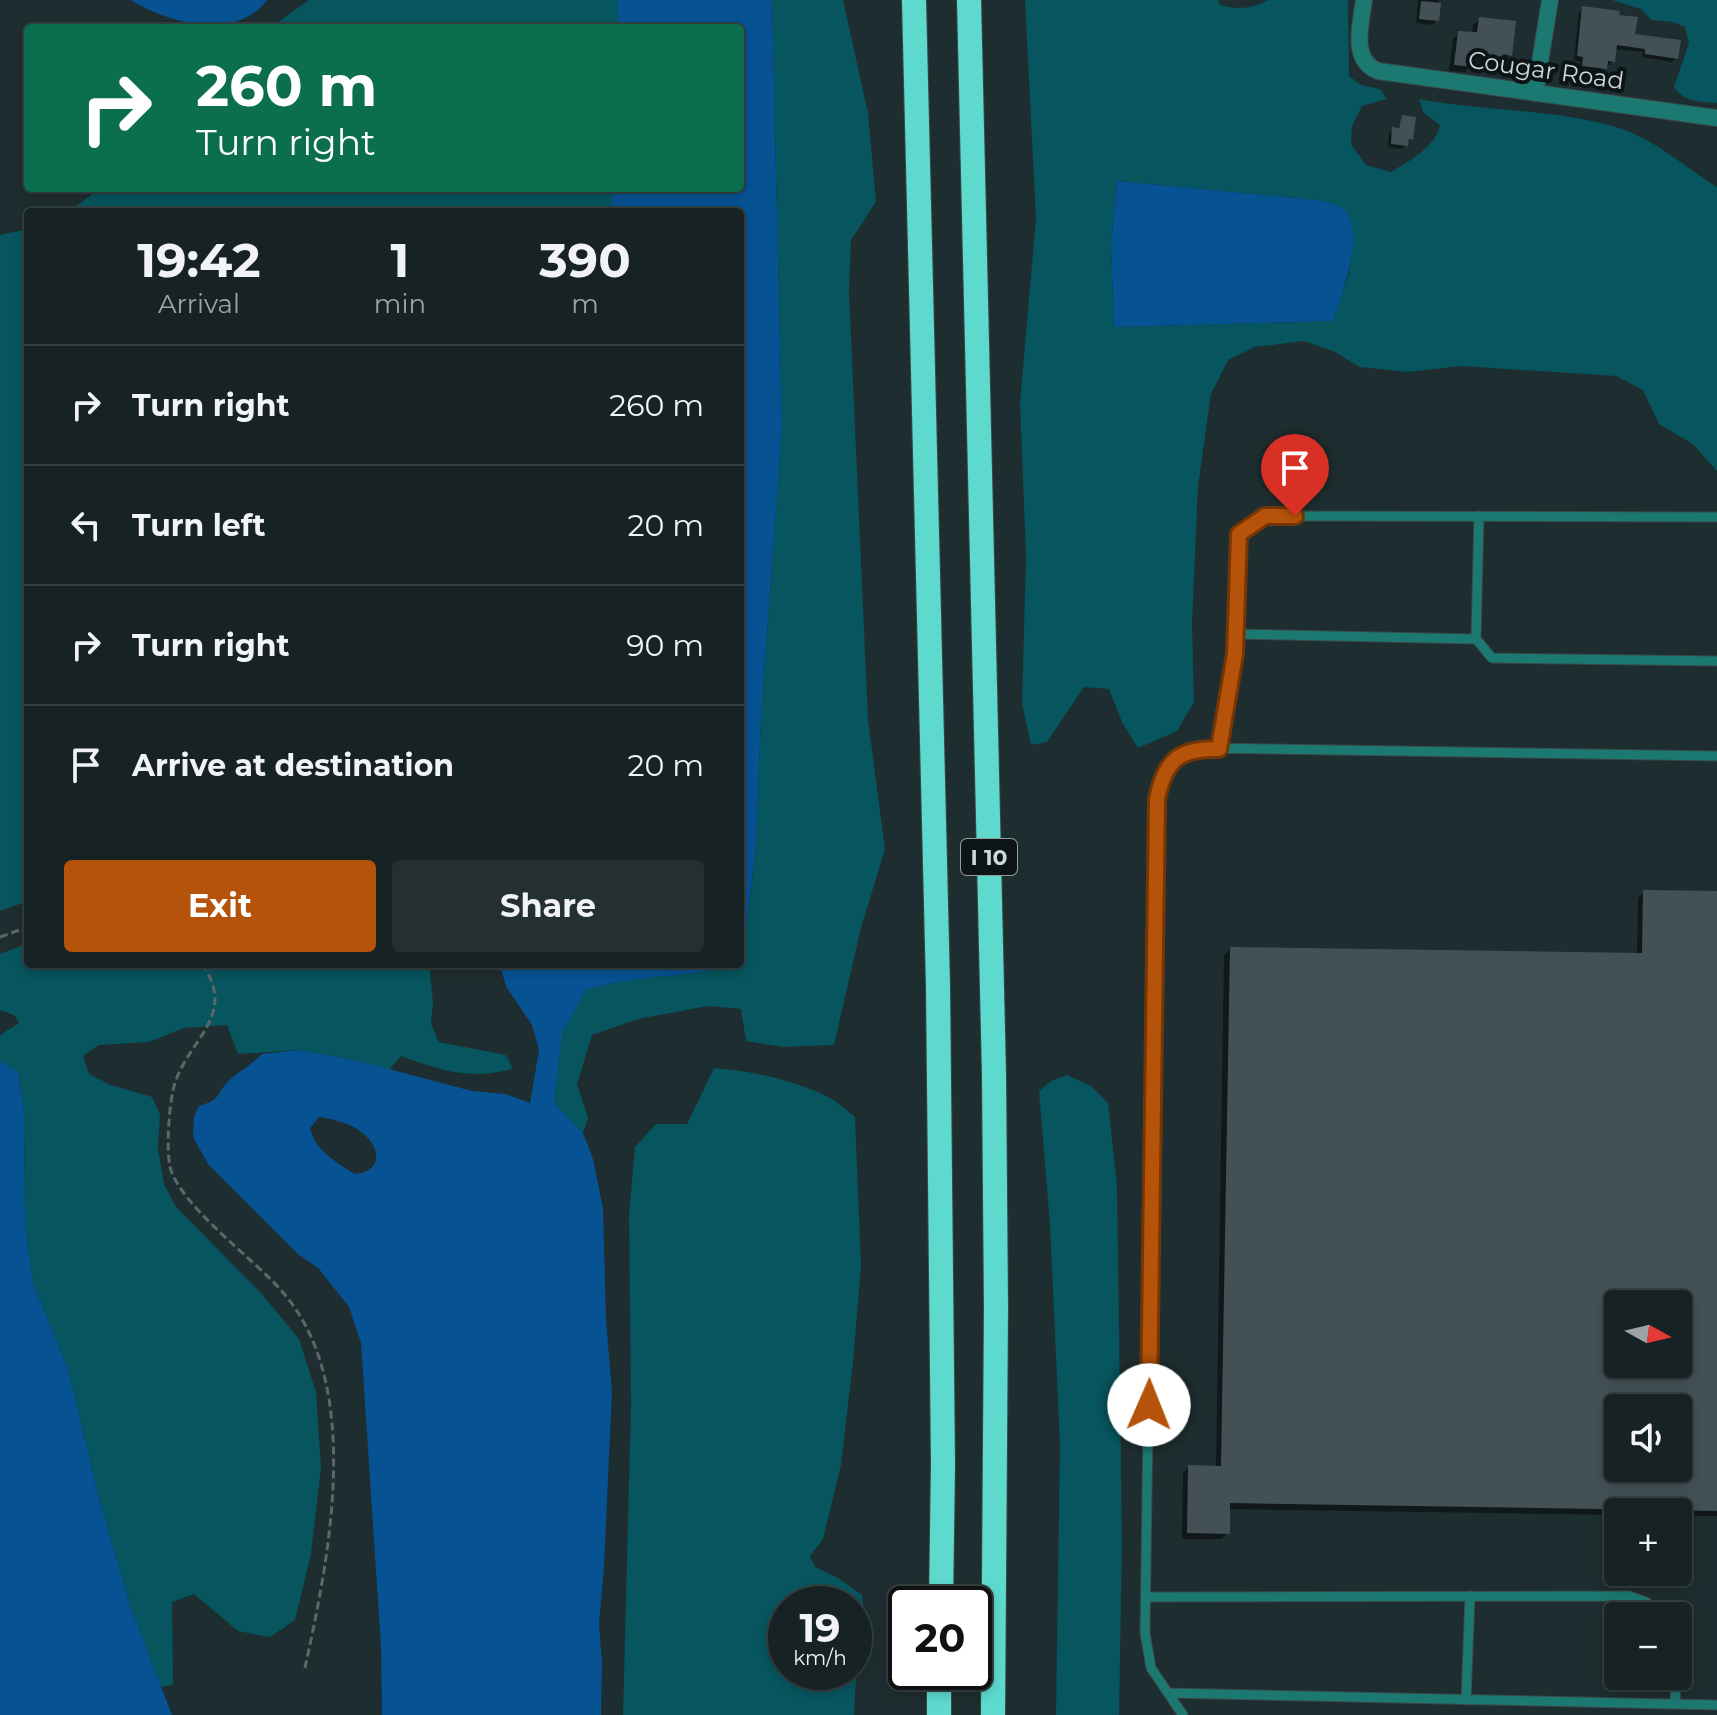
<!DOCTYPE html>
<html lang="en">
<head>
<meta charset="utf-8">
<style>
	:root { --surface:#162223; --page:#232f30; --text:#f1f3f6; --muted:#9ea4a6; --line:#353f41; --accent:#b45309 }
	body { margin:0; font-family:Montserrat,sans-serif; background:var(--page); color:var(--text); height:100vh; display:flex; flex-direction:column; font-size:30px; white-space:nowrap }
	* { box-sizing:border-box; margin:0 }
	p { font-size:26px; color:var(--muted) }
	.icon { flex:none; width:44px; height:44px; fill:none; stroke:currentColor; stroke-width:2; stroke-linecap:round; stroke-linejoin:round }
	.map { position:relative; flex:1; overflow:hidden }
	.panel { position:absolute; left:24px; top:208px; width:720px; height:760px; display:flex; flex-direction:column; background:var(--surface); border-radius:8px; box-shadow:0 4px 12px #0003,0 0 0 2px var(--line) }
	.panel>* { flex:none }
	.hud { position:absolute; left:24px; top:24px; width:720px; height:168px; border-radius:8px; box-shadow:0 4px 12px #0003,0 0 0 2px var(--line); background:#0b6e4f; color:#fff; overflow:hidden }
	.needle { width:52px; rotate:98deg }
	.buttons { position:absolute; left:1604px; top:1290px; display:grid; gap:16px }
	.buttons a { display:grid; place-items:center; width:88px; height:88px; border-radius:8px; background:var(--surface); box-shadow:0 4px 12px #0003,0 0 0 2px var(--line); font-size:40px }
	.speed { position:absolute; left:768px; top:1586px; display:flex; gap:16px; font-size:40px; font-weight:700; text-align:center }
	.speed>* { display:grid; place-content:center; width:104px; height:104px; border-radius:50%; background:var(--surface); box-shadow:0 4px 12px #0003,0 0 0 2px var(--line); line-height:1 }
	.speed small { font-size:20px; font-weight:400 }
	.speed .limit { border:4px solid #111; border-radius:12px; background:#fff; color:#111 }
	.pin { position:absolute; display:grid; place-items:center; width:68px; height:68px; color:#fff; margin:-82px -34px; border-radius:50% 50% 50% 0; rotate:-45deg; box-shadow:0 0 8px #0007 }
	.pin .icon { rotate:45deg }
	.me { position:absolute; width:88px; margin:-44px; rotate:1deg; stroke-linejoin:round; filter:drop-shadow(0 0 6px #0008) }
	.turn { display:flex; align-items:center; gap:28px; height:168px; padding:0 40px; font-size:36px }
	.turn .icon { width:104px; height:104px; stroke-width:2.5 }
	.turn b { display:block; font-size:56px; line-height:68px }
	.eta { display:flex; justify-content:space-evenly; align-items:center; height:136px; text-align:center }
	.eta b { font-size:48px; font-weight:700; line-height:56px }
	.button { display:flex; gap:16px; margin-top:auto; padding:16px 40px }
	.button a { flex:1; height:92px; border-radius:8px; background:var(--accent); color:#fff; font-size:32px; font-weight:700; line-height:92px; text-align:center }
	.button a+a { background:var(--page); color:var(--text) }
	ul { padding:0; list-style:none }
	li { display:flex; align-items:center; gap:24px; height:120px; padding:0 40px; border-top:2px solid var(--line) }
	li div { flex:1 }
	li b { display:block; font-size:30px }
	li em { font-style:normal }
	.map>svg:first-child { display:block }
	.green { fill:#07555e; fill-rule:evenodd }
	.water { fill:#065293; fill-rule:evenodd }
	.shadow { fill:#0007; fill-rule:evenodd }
	.building { fill:#435157; fill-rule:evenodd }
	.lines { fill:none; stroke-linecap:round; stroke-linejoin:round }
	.lane-casing { stroke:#3a484a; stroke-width:11 }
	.street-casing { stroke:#3a484a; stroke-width:18 }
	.highway-casing { stroke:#3a484a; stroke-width:26 }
	.path { stroke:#5b686a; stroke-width:3; stroke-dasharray:8 4; stroke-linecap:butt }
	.lane { stroke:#1c7971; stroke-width:9 }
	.street { stroke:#1c7971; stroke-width:16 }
	.highway { stroke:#5dd9cd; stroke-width:24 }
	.route-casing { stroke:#753606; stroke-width:20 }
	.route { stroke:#b45309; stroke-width:14 }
	.labels { text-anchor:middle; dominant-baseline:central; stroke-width:8; stroke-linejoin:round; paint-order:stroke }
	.shield { fill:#0d1415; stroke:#939c9e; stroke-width:2 }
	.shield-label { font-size:22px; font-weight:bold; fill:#cdd6d8 }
	.street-label { font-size:24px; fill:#cdd6d8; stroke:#0d1415 }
</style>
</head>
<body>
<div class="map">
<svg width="1717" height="1715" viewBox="0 0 1717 1715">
	<rect width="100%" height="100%" fill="#1e2d2f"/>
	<path class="green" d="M309,0H618V28H270Z
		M772,0H843L868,113L876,202L851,240L849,292L868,720L885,849L861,928L834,1045L783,1047L746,1041L741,1009L708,1006L638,1019L592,1035L577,1084L588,1118L583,1133L554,1103L560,1036L585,990C632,975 681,978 728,967L730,964H740V944L746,932L756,843L761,716L782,429Z
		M1025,0H1218L1220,5C1239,10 1250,9 1268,0H1348L1349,76L1361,85L1380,89L1387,99L1362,106L1352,126L1351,144L1366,165L1391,172C1410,160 1435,148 1440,125L1423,112L1419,99C1484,111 1552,109 1616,127C1653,138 1685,167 1717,187V471L1693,444L1659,424L1643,390L1616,376L1461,366L1408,372L1360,367L1333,351L1304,341L1255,347L1228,360L1211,394L1198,486L1192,625L1194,702L1177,731L1138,748L1122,722L1109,689L1084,687L1047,742L1031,745L1022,704L1026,555L1020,403L1036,218ZM1117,181L1317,200L1352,231L1349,273L1333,321L1114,327L1111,246Z
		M1612,0H1717V103C1701,102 1684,102 1674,87L1689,43L1685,27L1673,22L1651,20L1641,9Z
		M101,188H613L611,212H68Z
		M28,229V901L0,911V235Z
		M28,943V964H429L433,1003L431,1024L439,1042L506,1055L513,1069C468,1080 443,1071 401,1056L389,1070L355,1060L299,1050L238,1054L227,1025L184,1028L149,1042L99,1045L83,1056L89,1074L111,1085L152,1097L160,1114L158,1148L164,1184L176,1207L261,1293L299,1339L316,1392L321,1468L311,1554L295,1620L270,1637L238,1631L194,1594L172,1602L173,1685L161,1687L131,1608L100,1502L68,1369L33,1283L25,1223L24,1110L18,1072L0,1061V1035L19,1023L14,1015L0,1010V954Z
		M714,1068C752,1071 795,1080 830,1098C839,1103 847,1111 855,1117L861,1267L853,1362L841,1465L823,1539L810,1556L815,1567L838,1578L862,1595L867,1630L856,1677L854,1715H623L631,1406L629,1215L635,1147L656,1124H687ZM786,1604H854V1672H786Z
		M1067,1075L1091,1086L1108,1103L1117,1185L1122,1544L1119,1715H1056L1060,1444L1050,1225L1039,1091L1051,1081Z"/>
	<path class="water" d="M131,0H267C235,42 168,23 131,0Z
		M618,0H772L782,429L761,716L756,843L746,932L740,944V212H611L613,188H740V28H618Z
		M1117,181L1317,200C1328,202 1338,204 1346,212C1365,233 1341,297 1333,321L1114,327L1111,246Z
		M499,964H730L729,967C681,978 632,975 586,990L562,1033L554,1103L583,1133L593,1159L603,1208L606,1320L612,1392L604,1568L599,1625L602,1662L601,1715H382L381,1646L361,1343L349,1307L319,1269L298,1254L208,1164L193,1137L194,1117L199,1106C224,1099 215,1092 232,1078C242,1070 252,1064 262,1054L299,1050L355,1060L472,1091L505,1094L530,1103L539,1050L532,1025L507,988ZM319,1117C332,1119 346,1122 357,1129C379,1142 387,1171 355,1174C338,1164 314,1149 310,1128Z
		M0,1061L18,1072L24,1110L25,1223L33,1283L68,1369L100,1502L131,1608L172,1715H0Z"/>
	<path class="shadow" d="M1418,0H1439L1437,20L1433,25L1416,23Z
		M1583,9L1676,58L1672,62L1642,57L1643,52L1615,49L1613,61L1609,65L1605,64L1601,72L1579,69L1580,61L1574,60L1579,12Z
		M1480,19L1510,55L1504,61L1499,60L1494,65L1472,62L1465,72L1449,71L1453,39L1459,33L1472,34L1473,25Z
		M1403,117L1411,139L1402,149L1388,147L1389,133L1397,130Z
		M1644,892L1717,893V1516H1678V1512H1618V1515L1228,1509V1533L1221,1539H1182L1183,1473L1189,1467L1216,1468L1224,955L1230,949L1637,955L1638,898ZM1618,1304H1678V1364H1618ZM1618,1408H1678V1468H1618Z"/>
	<path class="building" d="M1421,1L1441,3L1439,21L1419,19Z
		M1582,6L1620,11L1619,15L1638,17L1635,34L1681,40L1678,59L1645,54V49L1617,45L1615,62L1608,61L1607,69L1582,66L1583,57L1577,56Z
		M1479,17L1516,21L1512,56L1503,54L1502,59L1475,56L1473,67L1454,65L1458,31L1477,32Z
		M1402,115L1416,117L1413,140L1409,139L1408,146L1391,144L1392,127L1399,128Z
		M1643,890L1717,891V1511L1230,1503V1534L1187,1533L1188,1465L1221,1466L1230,947L1642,953ZM1618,1304H1678V1364H1618ZM1618,1408H1678V1468H1618Z"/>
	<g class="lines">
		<defs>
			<path id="lane" d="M1236,634L1476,639L1479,516
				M1476,639L1492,658L1717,661
				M1219,749L1235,654L1239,534L1265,516L1717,517
				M1717,756L1201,748C1172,755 1163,771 1157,799L1145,1633L1151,1668L1168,1693L1717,1705
				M1146,1597L1629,1596L1646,1602L1660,1616
				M1168,1693L1183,1715
				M1466,1700L1470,1596
				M1675,1704L1676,1676"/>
			<path id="street" d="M1364,0C1361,24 1350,60 1378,71L1717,118
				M1535,93L1550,0"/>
			<path id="highway" d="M914,0L938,986L943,1464L941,1604
				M969,0L994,1075L996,1307L993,1715
				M939,1715V1672"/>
		</defs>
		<use href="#lane" class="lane-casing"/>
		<use href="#street" class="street-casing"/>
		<use href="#highway" class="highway-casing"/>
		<path class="path" d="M0,937L28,927
			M202,964C238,1015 189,1039 175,1083C169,1101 166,1149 170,1167C180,1205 251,1257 279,1288C366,1381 329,1559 304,1672"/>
		<use href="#lane" class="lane"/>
		<use href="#street" class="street"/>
		<use href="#highway" class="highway"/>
	</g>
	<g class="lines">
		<defs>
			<path id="route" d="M1149,1405L1157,799C1165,760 1179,748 1219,749L1235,654L1239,534L1265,516H1295"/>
		</defs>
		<use href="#route" class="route-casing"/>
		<use href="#route" class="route"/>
	</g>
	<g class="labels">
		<rect class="shield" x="961" y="839" width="56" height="36" rx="6"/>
		<g class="shield-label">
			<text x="989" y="857">I 10</text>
		</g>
		<g class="street-label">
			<text transform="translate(1546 70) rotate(8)">Cougar Road</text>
		</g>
	</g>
</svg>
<div class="buttons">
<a><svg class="needle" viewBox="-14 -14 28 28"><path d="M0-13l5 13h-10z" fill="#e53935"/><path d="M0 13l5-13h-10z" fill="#9ea4a6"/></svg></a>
<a><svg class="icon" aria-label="sound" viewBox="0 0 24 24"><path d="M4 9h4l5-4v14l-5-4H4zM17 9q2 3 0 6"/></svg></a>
<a>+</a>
<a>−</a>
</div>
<div class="speed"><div>19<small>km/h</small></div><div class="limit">20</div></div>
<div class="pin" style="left:1295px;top:516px;background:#d93025"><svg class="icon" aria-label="arrive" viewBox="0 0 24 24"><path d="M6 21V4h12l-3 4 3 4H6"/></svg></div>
<svg class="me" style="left:1149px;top:1405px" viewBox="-20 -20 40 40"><circle r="19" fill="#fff"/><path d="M0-13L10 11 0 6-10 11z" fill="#b45309"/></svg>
<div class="hud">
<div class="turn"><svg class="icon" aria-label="right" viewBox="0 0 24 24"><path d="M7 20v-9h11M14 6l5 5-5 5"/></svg><div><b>260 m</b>Turn right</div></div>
</div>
<section class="panel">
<div class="eta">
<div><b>19:42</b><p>Arrival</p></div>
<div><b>1</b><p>min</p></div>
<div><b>390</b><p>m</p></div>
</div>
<ul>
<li><svg class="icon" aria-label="right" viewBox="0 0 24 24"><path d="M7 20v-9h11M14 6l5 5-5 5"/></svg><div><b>Turn right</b></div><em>260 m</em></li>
<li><svg class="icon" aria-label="left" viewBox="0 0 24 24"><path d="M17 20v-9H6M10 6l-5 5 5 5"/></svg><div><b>Turn left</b></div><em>20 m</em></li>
<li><svg class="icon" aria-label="right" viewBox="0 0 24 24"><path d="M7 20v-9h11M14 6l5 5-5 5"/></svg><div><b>Turn right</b></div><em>90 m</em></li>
<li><svg class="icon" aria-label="arrive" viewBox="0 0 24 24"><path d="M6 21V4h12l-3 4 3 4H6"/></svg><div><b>Arrive at destination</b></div><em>20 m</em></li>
</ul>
<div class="button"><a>Exit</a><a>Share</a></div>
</section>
</div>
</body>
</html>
